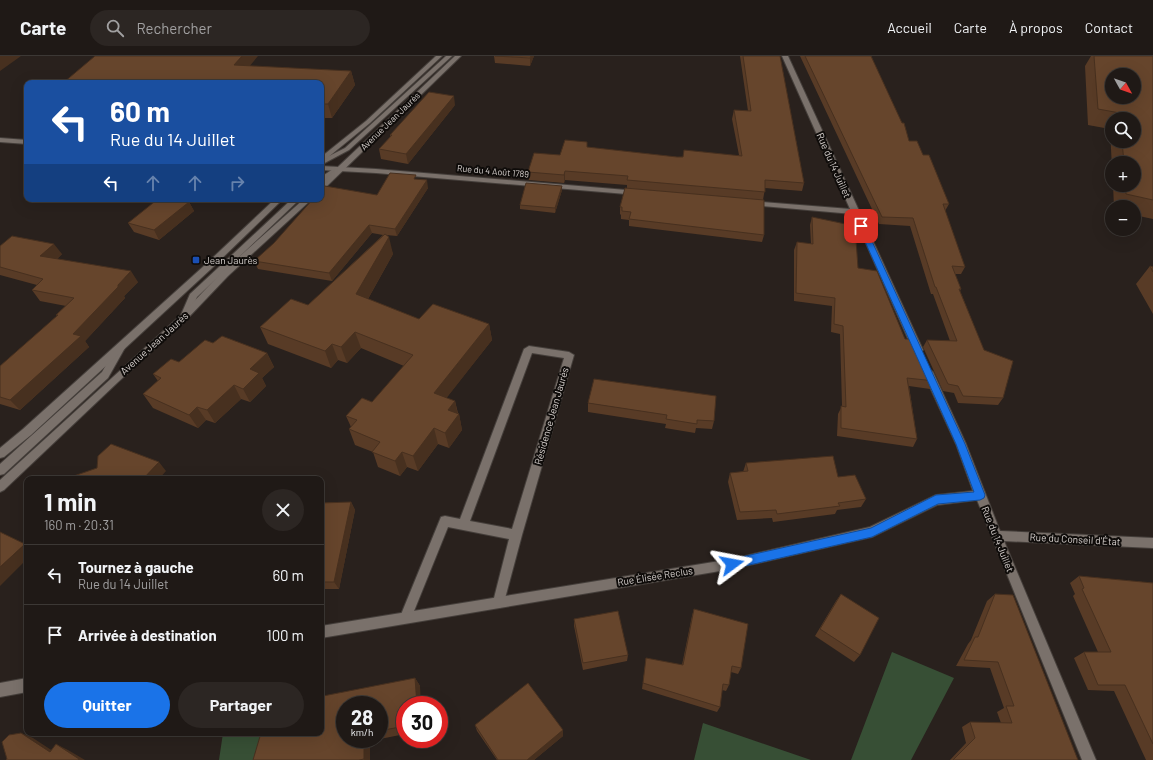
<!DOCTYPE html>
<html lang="fr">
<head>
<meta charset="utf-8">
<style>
	:root { --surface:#1f1916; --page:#2c2623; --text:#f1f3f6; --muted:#a1a0a1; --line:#3c3835; --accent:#1a73e8 }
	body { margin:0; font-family:Barlow,sans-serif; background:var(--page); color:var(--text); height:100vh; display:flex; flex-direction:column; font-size:15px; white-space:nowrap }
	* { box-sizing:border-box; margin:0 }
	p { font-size:13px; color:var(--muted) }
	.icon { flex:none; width:22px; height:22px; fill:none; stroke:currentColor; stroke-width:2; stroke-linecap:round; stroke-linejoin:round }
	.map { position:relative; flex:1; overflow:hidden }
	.sheet { position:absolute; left:24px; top:420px; width:300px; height:260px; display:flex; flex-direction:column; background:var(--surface); border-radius:8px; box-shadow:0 4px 16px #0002,0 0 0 1px var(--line) }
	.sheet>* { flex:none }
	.hud { position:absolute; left:24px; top:24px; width:300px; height:122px; border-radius:8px; box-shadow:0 4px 16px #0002,0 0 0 1px var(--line); background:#1a4fa0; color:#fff; overflow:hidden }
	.needle { width:26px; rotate:130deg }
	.buttons { position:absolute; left:1105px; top:12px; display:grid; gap:8px }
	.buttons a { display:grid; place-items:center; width:36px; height:36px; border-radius:50%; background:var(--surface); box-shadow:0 4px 16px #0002,0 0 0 1px var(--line); font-size:20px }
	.speed { position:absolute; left:336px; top:640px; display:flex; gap:8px; font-size:20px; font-weight:700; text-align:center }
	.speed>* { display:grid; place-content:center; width:52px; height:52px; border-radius:50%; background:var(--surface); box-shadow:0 4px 16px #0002,0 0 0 1px var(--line); line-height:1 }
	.speed small { font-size:10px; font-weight:400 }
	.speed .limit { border:6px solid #d22; background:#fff; color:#111 }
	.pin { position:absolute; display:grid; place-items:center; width:34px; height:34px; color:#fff; margin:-17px; border-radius:8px; box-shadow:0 2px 6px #0006 }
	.me { position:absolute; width:44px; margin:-22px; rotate:77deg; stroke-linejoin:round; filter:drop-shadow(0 0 3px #0008) }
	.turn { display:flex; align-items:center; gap:14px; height:84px; padding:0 20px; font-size:18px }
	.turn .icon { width:52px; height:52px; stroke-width:2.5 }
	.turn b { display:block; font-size:28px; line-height:34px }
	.lanes { display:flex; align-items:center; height:38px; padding:0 20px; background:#0003; justify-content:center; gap:20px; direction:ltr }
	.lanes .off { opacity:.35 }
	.round { display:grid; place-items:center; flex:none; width:42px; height:42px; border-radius:21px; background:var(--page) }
	.summary { display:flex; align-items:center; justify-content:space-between; height:68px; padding:0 20px }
	h1 { font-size:24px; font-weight:700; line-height:30px }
	.action { display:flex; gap:8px; margin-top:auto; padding:8px 20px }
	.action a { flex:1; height:46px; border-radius:24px; background:var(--accent); color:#fff; font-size:16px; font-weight:700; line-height:46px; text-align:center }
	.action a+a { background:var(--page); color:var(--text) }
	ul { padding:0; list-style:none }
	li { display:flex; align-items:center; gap:12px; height:60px; padding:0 20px; border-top:1px solid var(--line) }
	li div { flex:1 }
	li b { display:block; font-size:15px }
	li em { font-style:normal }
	header { display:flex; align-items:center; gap:24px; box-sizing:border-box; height:56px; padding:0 20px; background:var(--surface); border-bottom:1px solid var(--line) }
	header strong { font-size:19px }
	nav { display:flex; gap:22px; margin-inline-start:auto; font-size:14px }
	.search { width:280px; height:36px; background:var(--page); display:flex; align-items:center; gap:10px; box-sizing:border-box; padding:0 14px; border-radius:22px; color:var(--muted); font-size:15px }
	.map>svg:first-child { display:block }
	.green { fill:#374f35 }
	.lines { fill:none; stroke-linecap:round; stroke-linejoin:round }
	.lane-casing { stroke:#453f3b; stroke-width:2 }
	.street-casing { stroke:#453f3b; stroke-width:2 }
	.secondary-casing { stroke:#453f3b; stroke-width:2 }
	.lane { fill:#7a716b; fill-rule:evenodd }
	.street { fill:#7a716b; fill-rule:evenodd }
	.secondary { fill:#7a716b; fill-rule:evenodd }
	.wall { fill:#583b26; fill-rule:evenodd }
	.shaded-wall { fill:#47301f }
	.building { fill:#66452c; stroke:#47301f; fill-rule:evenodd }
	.route { fill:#1a73e8; stroke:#114b97 }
	.transit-dot { fill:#1a4fb4; stroke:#0f0c0a; stroke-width:1.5 }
	.labels { text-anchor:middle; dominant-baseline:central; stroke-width:4; stroke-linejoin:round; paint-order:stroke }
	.far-street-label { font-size:9px; fill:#d9d3d0; stroke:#0f0c0a }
	.street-label { font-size:10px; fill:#d9d3d0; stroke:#0f0c0a }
	.poi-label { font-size:10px; fill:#d9d3d0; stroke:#0f0c0a; text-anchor:start }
</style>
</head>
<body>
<header>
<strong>Carte</strong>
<div class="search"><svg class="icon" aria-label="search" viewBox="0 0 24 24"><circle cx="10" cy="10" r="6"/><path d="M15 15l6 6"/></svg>Rechercher</div>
<nav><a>Accueil</a><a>Carte</a><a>À propos</a><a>Contact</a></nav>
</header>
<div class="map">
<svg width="1153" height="704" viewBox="0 0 1153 704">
	<rect width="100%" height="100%" fill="#29211d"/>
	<path class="green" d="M892,596L954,622L911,704H851Z
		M703,667L811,704H694Z
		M223,677H273L265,704H219Z"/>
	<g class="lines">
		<defs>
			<path id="lane" d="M446,0H452L349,94L321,109V104L345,92Z
				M336,111H339L343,113L321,126V121Z
				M292,143H300L197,241L187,263H181L180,261L190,238Z
				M121,287L126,290L108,322L4,418L0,419V408L102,316L118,288Z
				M529,290L569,296L574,299L522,479L503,550L499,552L495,550L493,546L509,483L448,471L410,565L406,567L402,565L400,561L441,461L445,460L460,463L524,293ZM532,297L564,302L512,473L470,465Z"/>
			<path id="street" d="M782,0H788L923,294L921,296H915L913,294L853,158L751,149L747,147L751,145L850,153Z
				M0,82L27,84V88L0,86Z
				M321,110L376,113L638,135L642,137L638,139L376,117L321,114Z
				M928,312L933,316L966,388L1000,475L1153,482V492L1004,485L1096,704H1082L977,444L937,449L872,481L732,513L321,582V570L732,503L870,471L936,439L973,435L956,388L923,316Z
				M27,622V636L0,641V627Z"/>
			<path id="secondary" d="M436,0H442L370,67L321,107V101L366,65Z
				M455,0H461L324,133H321V127Z
				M275,143H283L211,213L31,379L4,401L0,402V392L23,373L205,209Z
				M304,143H312L228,220L187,263L117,327L4,434L0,436V424L181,259L222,216Z"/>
		</defs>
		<use href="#lane" class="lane-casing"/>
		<use href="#street" class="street-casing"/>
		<use href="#secondary" class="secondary-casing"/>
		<use href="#lane" class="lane"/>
		<use href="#street" class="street"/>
		<use href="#secondary" class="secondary"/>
	</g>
	<path class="wall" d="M494,0H534L530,10L495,7Z
		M740,0H780L804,127L802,135L765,132L763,144L764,179L762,186L629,170V164L621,163V159L620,158V151L627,132V129L565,124L564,127L529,124L528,116L560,99L587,91L677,101L739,99L732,63L734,54L748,55Z
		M800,0H871L909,85L923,99L949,148L945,155L965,211L961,218H955L961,233L960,235L1003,342L998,349L958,347L954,337L943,335L923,291L927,284L950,285L933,238H931L910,170L879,168Z
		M1091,0H1153V163L1134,159V151H1114L1113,129H1134V107H1112V112L1110,73L1088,69L1085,10ZM1112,63H1134V85H1112Z
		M250,10L351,15L355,29L332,62H321V27Z
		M455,49L408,108L381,103L379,93L390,82V79Z
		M416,123L428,132L397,180L386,179L393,198L368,243L419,263L489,268L492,284L446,342L455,345L458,357L459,358L462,374L449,392L438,388L418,415L407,411L400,420L378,411L373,396L355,389L349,373L351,371L346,360L372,346L404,310L361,292L347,307L338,304L331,312L268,288L260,271L308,249L383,179L372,177L332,225L258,213L254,205L377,139Z
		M562,130V134L555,157L520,153V149Z
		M189,146L194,155L159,184L134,176L128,167Z
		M812,161L858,212L905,283L935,325L930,333L909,330L917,383L913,391L837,380L838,358L842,350L840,278L831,276L832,250L794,245V194L797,186L811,188L810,169Z
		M0,190L62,198L57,203L138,226L124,240L125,242L85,285L89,291L20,354L0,348V310L57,260L56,259L66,250L40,245L32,234L37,229L0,219Z
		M1150,210L1153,211V258L1136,228Z
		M213,287L267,297L274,311L262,322L266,330L250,346L241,343L215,367L206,364L198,372L153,352L143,338L158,325L153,318L179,306Z
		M588,347L714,365L712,373L696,372L695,377L665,372L666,368L588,356Z
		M746,407L838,421L866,443L861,451L837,454L835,458L773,466L772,462L737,464L728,426L730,417L743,416Z
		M351,446L355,454L339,533H321V447Z
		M1079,520L1153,527V704H1146L1114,635L1088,634L1074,602L1084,596H1098L1073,540L1075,538L1070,527Z
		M841,538L860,599L854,606L815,580L836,545Z
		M995,538L1078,704H950L966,687L962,671L970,666L1001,667L997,656L1004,652L990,612L956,610L968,588L971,584L987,545Z
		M694,553L741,612L738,618L731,616L729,629L726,635L722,634L720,651L717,656L642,633L646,602L682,609L692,560Z
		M574,563L628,599L627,605L583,614L574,570Z
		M415,622L420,630L405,649V678L370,685V704H253ZM379,649V683H345Z
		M475,669L563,680L534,704H497L477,675Z"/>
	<path class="shaded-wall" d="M0,0H21L0,15Z
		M242,0H258L239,23L234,9Z
		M531,0H534L530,10V2Z
		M351,15L355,29L332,62L328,48Z
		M454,40L455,49L408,108L406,98Z
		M565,115V124L564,127V119Z
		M427,124L428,132L397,180L395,173Z
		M562,130V134L555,157V152Z
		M189,146L194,155L159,184L154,174Z
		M369,169L372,177L332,225L329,217Z
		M389,181L393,198L361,255L356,238Z
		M54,188L62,198L48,210L40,200Z
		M131,215L138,226L124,240L125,242L85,285L89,291L20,354L10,344L73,278Z
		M489,268L492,284L438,353L434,337Z
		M355,276L361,292L347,307L341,291Z
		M332,288L338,304L331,312L325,295Z
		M267,297L274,311L262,322L266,330L250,346L243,333L250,313Z
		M234,329L241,343L215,367L207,354Z
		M455,345L458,360L459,358L462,374L449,392L445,377L448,354Z
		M197,351L206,364L198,372L189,359Z
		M434,372L438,388L418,415L413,400Z
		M402,396L407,411L400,420L395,405Z
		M159,406L166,415L159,423H143Z
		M351,446L355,454L339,533L334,526Z
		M25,488L27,490V503L0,530V511Z
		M415,622L420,630L421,649H417Z
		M563,674V680L534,704H527Z
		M21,677L33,682L62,701L50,696Z
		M364,683H368L370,685V704H364Z
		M56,688L68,694L85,704H78Z"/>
	<path class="building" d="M95,0H242L234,9L351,15L328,48H321V27H63Z
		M495,0H531L530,2Z
		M743,0H780L804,127L765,124V136L627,124L628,120L565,115L564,119L528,116L534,97L560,99L565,84L587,86V91L677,101H683L684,94L742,100L734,54L751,55Z
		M805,0H871L902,67H904L909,85H917L923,99H929L949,148H943L965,211L952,210L961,233H959L984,294L1013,305L1003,342L963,340L958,330L948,328L927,284L957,285L936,231H935L913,162L882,161Z
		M1094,0H1153V144L1126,138L1125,129H1134V107H1124L1122,85H1134V63H1120V57L1098,53ZM1112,19H1134V41H1112Z
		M429,36L454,40L406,98L379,93L392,79H390Z
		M390,117L416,119L414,123L427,124L395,173L369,169L329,217L254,205L274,187L313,143H321V135L325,130L377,139Z
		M526,127L562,130L555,152L520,149Z
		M625,132L764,144V179L629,163L631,156L622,155V151H620Z
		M158,143H177L189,146L154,174L128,167Z
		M812,161L855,170L858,212L877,215L905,283H915L935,325L907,322L917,383L841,372V350L846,351L843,270L834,268L835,242L796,237L797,186L813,188Z
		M385,178L389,181L356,238L419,263L433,248L489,268L434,337L455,345L448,354L459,358L445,377L434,372L413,400L402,396L395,405L372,396L380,386L349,373L357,364L346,360L362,342L372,346L413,299L355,276L341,291L332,288L325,295L260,271L291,243L308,249Z
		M12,180L54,188L40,200L131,215L118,229V231L73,278L81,280L10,344L0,341V310L58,259H56L74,242L32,234L43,223L0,211V190Z
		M1150,210L1153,211V216Z
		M222,280L267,297L250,313L259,317L243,333L234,329L207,354L197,351L189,359L143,338L161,322L153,318L171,303L179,306L205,284L213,287Z
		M594,323L716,340L714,365L697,364V368L666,363L667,359L588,347Z
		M111,388L159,406L143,423H65L97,412L98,400Z
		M833,400L838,421L855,419L866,443L838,447L840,450L777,458L776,454L740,456L730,417L748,415L746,407Z
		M351,446L334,526H321V447Z
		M0,476L25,488L0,511Z
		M1079,520L1153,527V688L1125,629H1098L1084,596H1111L1082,533L1084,532Z
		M841,538L879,562L860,599L820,573Z
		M995,538L1013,539L1078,704H953L975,682L970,666L1012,667L1006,650H1014L998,606L964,604L975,581H978Z
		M694,553L748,568L741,612L732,610L729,629L723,628L720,651L643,627L646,602L683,609Z
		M618,555L628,599L583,607L574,563Z
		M415,622L417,649H405V670L379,675V649H345V683H364V703L359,704H253L261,677H321V644H323V640Z
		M528,627L563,674L527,704H498L475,669Z
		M21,677L50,696L56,688L79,703L78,704H6L7,703L2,686L9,679Z"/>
	<path class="route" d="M861,168L865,170L965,388L985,439L984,442L980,444L938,448L872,481L732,513L728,511L726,508L728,504L732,503L871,472L936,439L974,436L956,388L858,170Z"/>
	<rect class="transit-dot" x="192" y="200" width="8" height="8" rx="2"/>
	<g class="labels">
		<g class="far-street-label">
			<text transform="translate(390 65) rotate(-44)">Avenue Jean Jaurès</text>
			<text transform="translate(493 115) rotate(5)">Rue du 4 Août 1789</text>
		</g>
		<g class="street-label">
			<text transform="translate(834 109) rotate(66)">Rue du 14 Juillet</text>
			<text transform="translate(154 287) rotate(-42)">Avenue Jean Jaurès</text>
			<text transform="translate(551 360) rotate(-74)">Résidence Jean Jaurès</text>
			<text transform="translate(998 483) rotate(68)">Rue du 14 Juillet</text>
			<text transform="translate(1075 483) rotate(3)">Rue du Conseil d'État</text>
			<text transform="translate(655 520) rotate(-9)">Rue Élisée Reclus</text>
		</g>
		<g class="poi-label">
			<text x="204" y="204">Jean Jaurès</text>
		</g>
	</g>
</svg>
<div class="buttons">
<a><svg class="needle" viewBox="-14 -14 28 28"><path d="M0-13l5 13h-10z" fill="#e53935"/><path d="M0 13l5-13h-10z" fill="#a1a0a1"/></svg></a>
<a><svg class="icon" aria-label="search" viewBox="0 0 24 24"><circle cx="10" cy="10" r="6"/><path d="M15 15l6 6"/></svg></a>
<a>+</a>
<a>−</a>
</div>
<div class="speed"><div>28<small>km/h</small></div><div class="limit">30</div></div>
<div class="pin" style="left:861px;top:170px;background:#d93025"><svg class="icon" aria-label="arrive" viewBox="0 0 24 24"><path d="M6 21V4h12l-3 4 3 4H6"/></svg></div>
<svg class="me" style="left:732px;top:508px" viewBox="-20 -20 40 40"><path d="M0-17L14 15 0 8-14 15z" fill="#1a73e8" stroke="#fff" stroke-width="4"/></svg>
<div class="hud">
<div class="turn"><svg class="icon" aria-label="left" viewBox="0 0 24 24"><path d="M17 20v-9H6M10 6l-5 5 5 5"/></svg><div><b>60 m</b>Rue du 14 Juillet</div></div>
<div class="lanes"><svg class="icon" aria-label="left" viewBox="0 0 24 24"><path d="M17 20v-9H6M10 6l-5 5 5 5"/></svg><svg class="icon off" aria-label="ahead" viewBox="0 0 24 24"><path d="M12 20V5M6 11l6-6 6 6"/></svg><svg class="icon off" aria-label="ahead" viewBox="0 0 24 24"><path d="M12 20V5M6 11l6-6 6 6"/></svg><svg class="icon off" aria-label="right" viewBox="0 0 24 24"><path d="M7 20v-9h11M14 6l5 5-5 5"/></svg></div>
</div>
<section class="sheet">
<div class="summary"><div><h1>1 min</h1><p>160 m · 20:31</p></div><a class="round"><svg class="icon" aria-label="close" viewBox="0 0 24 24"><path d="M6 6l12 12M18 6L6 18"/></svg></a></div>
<ul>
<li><svg class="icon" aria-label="left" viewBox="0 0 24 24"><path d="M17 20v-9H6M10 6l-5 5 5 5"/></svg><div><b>Tournez à gauche</b><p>Rue du 14 Juillet</p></div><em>60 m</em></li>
<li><svg class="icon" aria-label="arrive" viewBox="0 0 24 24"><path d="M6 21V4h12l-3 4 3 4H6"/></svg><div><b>Arrivée à destination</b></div><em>100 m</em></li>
</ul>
<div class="action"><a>Quitter</a><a>Partager</a></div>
</section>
</div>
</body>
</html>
